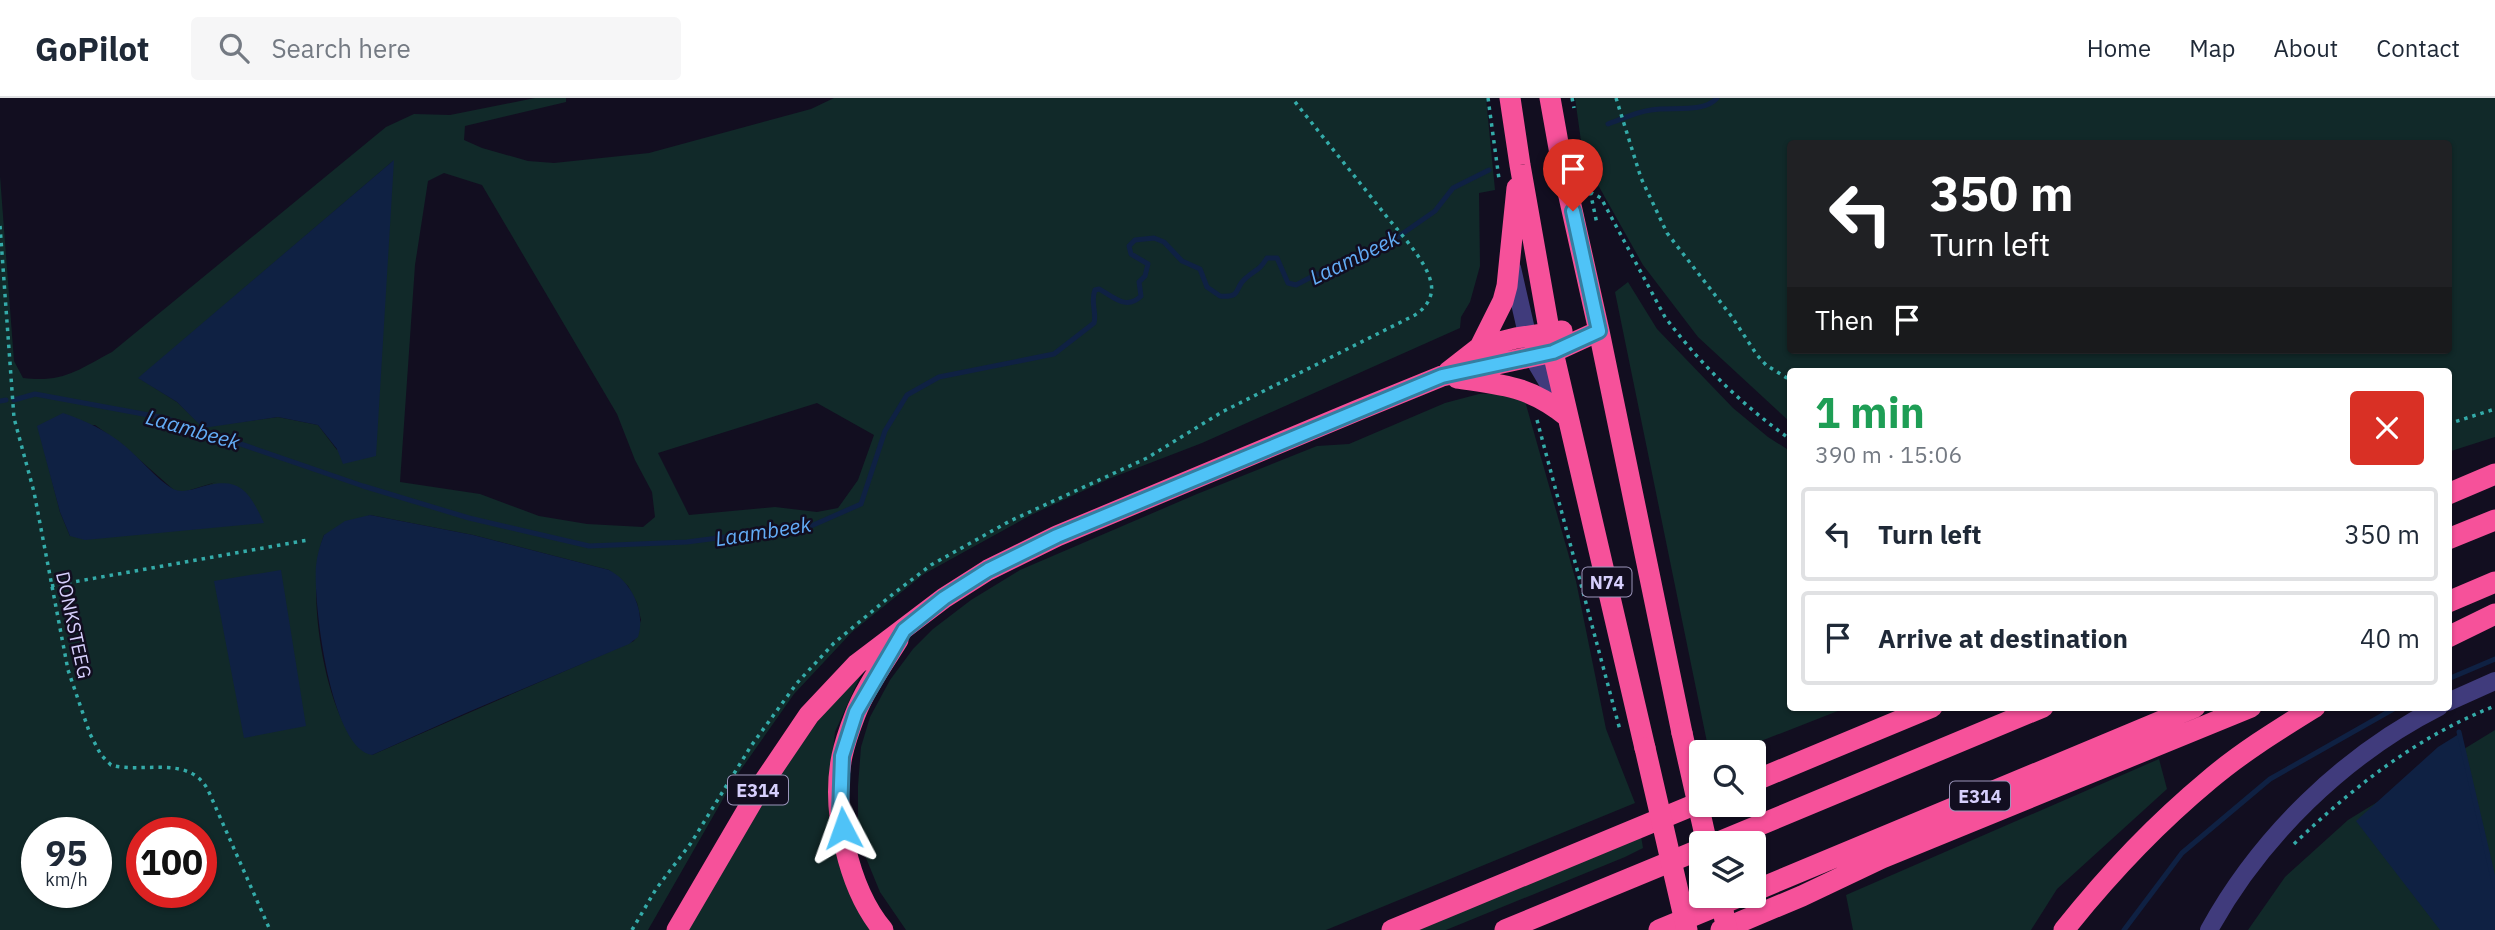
<!DOCTYPE html>
<html lang="en">
<head>
<meta charset="utf-8">
<style>
	:root { --surface:#fff; --page:#f6f6f7; --text:#1f2937; --muted:#747a83; --line:#e0e1e3 }
	body { margin:0; font-family:"IBM Plex Sans",sans-serif; background:var(--page); color:var(--text); height:100vh; display:flex; flex-direction:column; font-size:26px; white-space:nowrap }
	* { box-sizing:border-box; margin:0 }
	p { font-size:23px; color:var(--muted) }
	.icon { flex:none; width:38px; height:38px; fill:none; stroke:currentColor; stroke-width:2; stroke-linecap:round; stroke-linejoin:round }
	.map { position:relative; flex:1; overflow:hidden }
	.drawer { position:absolute; left:1787px; top:270px; width:665px; height:343px; display:flex; flex-direction:column; background:var(--surface); border-radius:7px; box-shadow:0 2px 5px #0004 }
	.drawer>* { flex:none }
	.banner { position:absolute; left:1787px; top:42px; width:665px; height:214px; border-radius:7px; box-shadow:0 2px 5px #0004; background:#202124; color:#fff; overflow:hidden }
	.fabs { position:absolute; left:1689px; top:642px; display:grid; gap:14px }
	.fabs a { display:grid; place-items:center; width:77px; height:77px; border-radius:7px; background:var(--surface); box-shadow:0 2px 5px #0004; font-size:35px }
	.speed { position:absolute; left:21px; top:719px; display:flex; gap:14px; font-size:35px; font-weight:700; text-align:center }
	.speed>* { display:grid; place-content:center; width:91px; height:91px; border-radius:50%; background:var(--surface); box-shadow:0 2px 5px #0004; line-height:1 }
	.speed small { font-size:18px; font-weight:400 }
	.speed .limit { border:10px solid #d22; background:#fff; color:#111 }
	.pin { position:absolute; display:grid; place-items:center; width:60px; height:60px; color:#fff; margin:-72px -30px; border-radius:50% 50% 50% 0; rotate:-45deg; box-shadow:0 0 7px #0007 }
	.pin .icon { rotate:45deg }
	.me { position:absolute; width:77px; margin:-38px; rotate:356deg; stroke-linejoin:round; filter:drop-shadow(0 0 5px #0008) }
	.turn { display:flex; align-items:center; gap:24px; height:147px; padding:0 28px; font-size:32px }
	.turn .icon { width:91px; height:91px; stroke-width:2.5 }
	.turn b { display:block; font-size:49px; line-height:60px }
	.then { display:flex; align-items:center; height:66px; padding:0 28px; background:#0003; gap:14px; font-size:26px }
	.round { display:grid; place-items:center; flex:none; width:74px; height:74px; border-radius:7px; background:var(--page) }
	.headline { display:flex; align-items:center; justify-content:space-between; height:119px; padding:0 28px }
	h1 { font-size:42px; font-weight:700; line-height:52px; color:#1e9e55 }
	ul { padding:0; list-style:none }
	li { display:flex; align-items:center; gap:21px; height:94px; margin:0 14px 10px; padding:0 14px; border:4px solid var(--line); border-radius:7px }
	li div { flex:1 }
	li b { display:block; font-size:26px }
	li em { font-style:normal }
	header { display:flex; align-items:center; gap:42px; box-sizing:border-box; height:98px; padding:0 35px; background:var(--surface); border-bottom:2px solid var(--line) }
	header strong { font-size:33px }
	nav { display:flex; gap:38px; margin-inline-start:auto; font-size:24px }
	.search { width:490px; height:63px; background:var(--page); display:flex; align-items:center; gap:18px; box-sizing:border-box; padding:0 24px; border-radius:7px; color:var(--muted); font-size:26px }
	.map>svg:first-child { display:block }
	.green { fill:#112929; fill-rule:evenodd }
	.water { fill:#0f2143 }
	.lines { fill:none; stroke-linecap:round; stroke-linejoin:round }
	.stream { stroke:#0f2143; stroke-width:5 }
	.path { stroke:#34aba9; stroke-width:3.5; stroke-dasharray:3.5 5; stroke-linecap:butt }
	.minor { stroke:#403b7c; stroke-width:18 }
	.highway { stroke:#f6519a; stroke-width:21 }
	.highway-bridge { stroke:#f6519a; stroke-width:21 }
	.route-casing { stroke:#337fa1; stroke-width:18 }
	.route { stroke:#4fc3f7; stroke-width:12 }
	.labels { text-anchor:middle; dominant-baseline:central; stroke-width:5; stroke-linejoin:round; paint-order:stroke }
	.shield { fill:#120e20; stroke:#9b95ba; stroke-width:2 }
	.shield-label { font-size:18px; font-weight:bold; fill:#d6cffc }
	.street-label { font-size:19px; fill:#d6cffc; stroke:#120e20 }
	.water-label { font-size:21px; font-style:italic; fill:#63adf7; stroke:#120e20 }
</style>
</head>
<body>
<header>
<strong>GoPilot</strong>
<div class="search"><svg class="icon" aria-label="search" viewBox="0 0 24 24"><circle cx="10" cy="10" r="6"/><path d="M15 15l6 6"/></svg>Search here</div>
<nav><a>Home</a><a>Map</a><a>About</a><a>Contact</a></nav>
</header>
<div class="map">
<svg width="2495" height="832" viewBox="0 0 2495 832">
	<rect width="100%" height="100%" fill="#120e20"/>
	<path class="green" d="M535,0H566V4L465,28L464,42L482,50L528,63L554,65L649,55L811,11L834,0H1486L1495,92L1479,95L1480,168L1470,204L1461,219L1460,230L1202,345L1111,380L1031,417L924,476L852,534L794,596L735,680L648,832H0V78L14,263L23,280C63,285 78,272 112,254L386,29L414,16L450,17ZM393,63L337,352L318,327L278,319L203,329L177,304L139,280ZM444,75L482,87L617,316L635,362L652,394L655,419L643,429L587,426L539,418L480,396L400,384L415,167L428,83ZM817,305L874,337L858,382L838,410L817,414L775,409L689,417L658,355ZM95,327L124,348L175,393H187L216,384L70,438L60,414L38,328ZM370,417L473,437L609,472L628,488L637,505L641,522L634,543L372,657C363,648 352,639 346,629C321,587 306,482 324,437ZM37,735H96V794H37ZM142,735H201V794H142Z
		M1575,0H2495V339L2448,354V273H1790V324L1698,239L1643,167L1593,78L1581,43ZM1790,46H2448V252H1790Z
		M1628,184L1657,231L1733,310L1768,339L1790,353V609H1848L1733,654H1709L1615,194Z
		M1504,295L1525,303L1576,483L1606,631L1635,705L1326,832H906L880,794L866,760L858,726V688L861,649L870,619L890,582L913,551L933,531L971,502L1020,472L1197,396L1317,348L1349,346L1445,305L1479,296Z
		M862,574L835,634L829,686L872,832H684L772,686L840,593Z
		M2495,632V832H2248L2285,779L2348,722Z
		M2159,661L2167,691L2057,791L2031,832H1853L1846,797Z
		M1641,738L1643,750L1625,759L1446,832H1416Z"/>
	<path class="water" d="M394,62L376,358L343,366L337,351L318,327L278,319L203,330L177,304L138,280Z
		M63,315C86,323 106,332 125,348C141,361 155,380 173,391C179,394 187,393 194,391C236,378 246,386 264,425L85,442L70,438L60,414L37,328Z
		M370,417L473,437L609,472C632,484 646,514 638,539L629,546L466,615L372,657C330,651 313,503 316,468C317,457 320,447 324,437L345,423Z
		M281,472L306,628L244,640L214,483Z
		M2459,636L2495,788V832H2440L2356,723L2438,649Z"/>
	<g class="lines">
		<path class="stream" d="M1608,26C1622,21 1636,14 1651,12C1671,8 1703,16 1717,0
			M14,302L35,296L165,320L363,388L469,420L589,448L687,444L811,428L861,406L885,333L907,297L939,279L1054,256L1094,225C1097,214 1090,204 1095,192L1099,191C1113,198 1126,213 1141,198L1139,184L1145,178L1148,166L1131,156L1129,148L1135,142L1154,140L1164,144L1182,163L1200,171L1207,189L1220,198C1243,200 1233,190 1246,180C1257,170 1258,174 1267,160H1277L1288,185L1296,187L1317,176H1328L1361,161L1392,143L1435,113L1453,90L1489,72
			M0,303L6,302
			M2448,581L2495,561
			M2459,634L2495,788
			M2124,832L2182,755L2270,681L2397,609"/>
		<path class="path" d="M1488,0L1499,81
			M1572,0L1574,10
			M1616,0L1641,80L1667,135L1732,219L1757,257L1766,267L1790,282
			M1585,69L1597,126
			M1590,94L1601,100L1665,219C1700,266 1742,307 1790,341
			M0,128L14,320L34,394L68,572L90,636L101,657L111,667C142,676 189,656 208,692L270,832
			M1537,322L1620,632
			M2448,326L2495,311
			M51,488L308,442
			M2294,746C2353,689 2418,638 2495,608
			M632,832L656,791L691,745L751,648L797,585L834,545L893,496L931,467L1010,423L1147,360L1222,314L1415,217C1426,210 1434,198 1431,185C1427,163 1397,132 1383,114C1353,76 1322,38 1292,0"/>
		<path class="minor" d="M1512,170L1532,258L1561,307
			M2448,604L2495,583
			M2209,832C2260,739 2344,657 2439,609"/>
		<path class="highway" d="M1510,0L1520,67L1553,254L1645,650
			M1550,0L1562,67L1599,233L1682,635
			M1480,249L1516,240L1562,233
			M1448,274L1480,249L1503,203L1507,188L1517,90
			M1457,280C1504,287 1530,288 1568,319
			M2448,396L2495,376
			M2448,441L2495,422
			M2448,504L2495,484
			M2448,539L2495,516
			M1754,683L1932,609
			M1714,746L2043,609
			M1754,793L2195,609
			M677,832L763,685L809,617L857,566L944,500L988,472L1057,438L1356,313L1442,278L1553,254L1599,233
			M883,832C848,790 831,712 842,658C845,644 850,630 855,617C865,591 883,566 898,542
			M1392,832L1701,704
			M1505,832L1701,751
			M1659,832L1741,798
			M1721,832L1802,798L1882,760L2251,609
			M2064,832C2107,778 2156,726 2209,682C2242,654 2278,632 2315,609"/>
		<path class="highway-bridge" d="M1682,635L1707,746
			M1645,650L1687,832
			M1720,798L1727,832"/>
	</g>
	<g class="lines">
		<defs>
			<path id="route" d="M843,730L840,715L842,658L856,614L904,532L944,500L988,472L1057,438L1442,278L1553,254L1599,233L1573,113"/>
		</defs>
		<use href="#route" class="route-casing"/>
		<use href="#route" class="route"/>
	</g>
	<g class="labels">
		<g class="shield">
			<rect x="1582.5" y="469.5" width="49" height="29" rx="5"/>
			<rect x="728" y="677.5" width="60" height="29" rx="5"/>
			<rect x="1950" y="683.5" width="60" height="29" rx="5"/>
		</g>
		<g class="shield-label">
			<text x="1607" y="484">N74</text>
			<text x="758" y="692">E314</text>
			<text x="1980" y="698">E314</text>
		</g>
		<g class="street-label">
			<text transform="translate(74 527) rotate(78)">DONKSTEEG</text>
		</g>
		<g class="water-label">
			<text transform="translate(1354 159) rotate(-26)">Laambeek</text>
			<text transform="translate(193 331) rotate(16)">Laambeek</text>
			<text transform="translate(763 433) rotate(-9)">Laambeek</text>
		</g>
	</g>
</svg>
<div class="fabs">
<a><svg class="icon" aria-label="search" viewBox="0 0 24 24"><circle cx="10" cy="10" r="6"/><path d="M15 15l6 6"/></svg></a>
<a><svg class="icon" aria-label="layers" viewBox="0 0 24 24"><path d="M12 4l9 5-9 5-9-5zM3 14l9 5 9-5"/></svg></a>
</div>
<div class="speed"><div>95<small>km/h</small></div><div class="limit">100</div></div>
<div class="pin" style="left:1573px;top:113px;background:#d93025"><svg class="icon" aria-label="arrive" viewBox="0 0 24 24"><path d="M6 21V4h12l-3 4 3 4H6"/></svg></div>
<svg class="me" style="left:843px;top:730px" viewBox="-20 -20 40 40"><path d="M0-17L14 15 0 8-14 15z" fill="#4fc3f7" stroke="#fff" stroke-width="4"/></svg>
<div class="banner">
<div class="turn"><svg class="icon" aria-label="left" viewBox="0 0 24 24"><path d="M17 20v-9H6M10 6l-5 5 5 5"/></svg><div><b>350 m</b>Turn left</div></div>
<div class="then">Then<svg class="icon" aria-label="arrive" viewBox="0 0 24 24"><path d="M6 21V4h12l-3 4 3 4H6"/></svg></div>
</div>
<section class="drawer">
<div class="headline"><div><h1>1 min</h1><p>390 m · 15:06</p></div><a class="round" style="background:#d93025;color:#fff"><svg class="icon" aria-label="close" viewBox="0 0 24 24"><path d="M6 6l12 12M18 6L6 18"/></svg></a></div>
<ul>
<li><svg class="icon" aria-label="left" viewBox="0 0 24 24"><path d="M17 20v-9H6M10 6l-5 5 5 5"/></svg><div><b>Turn left</b></div><em>350 m</em></li>
<li><svg class="icon" aria-label="arrive" viewBox="0 0 24 24"><path d="M6 21V4h12l-3 4 3 4H6"/></svg><div><b>Arrive at destination</b></div><em>40 m</em></li>
</ul>
</section>
</div>
</body>
</html>
